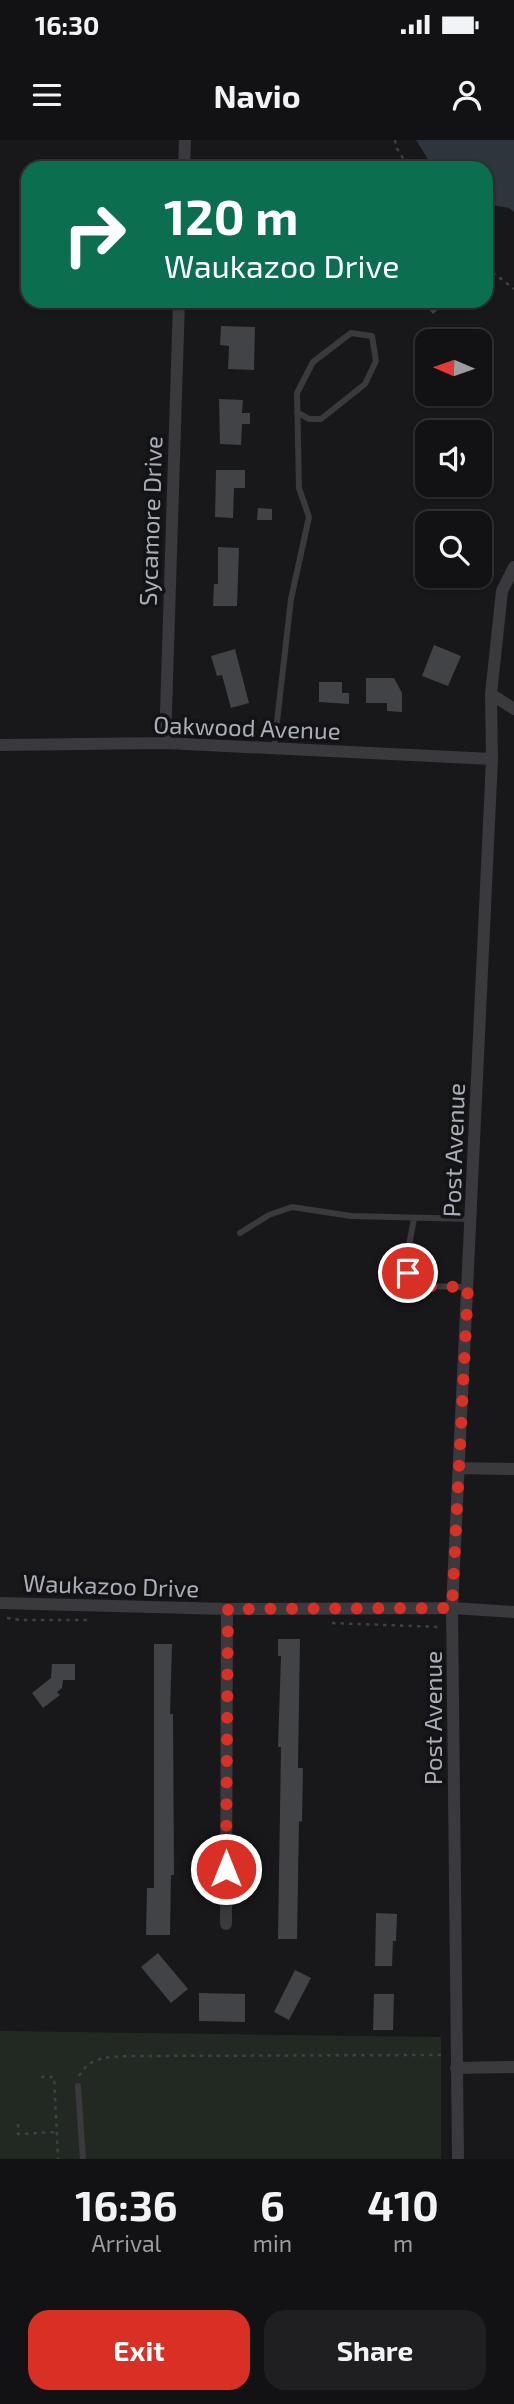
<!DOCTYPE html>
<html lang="en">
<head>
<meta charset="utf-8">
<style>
	:root { --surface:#121113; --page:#1f1f21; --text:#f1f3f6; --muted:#9c9da0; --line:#313133; --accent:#d93025 }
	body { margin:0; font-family:"Exo 2",sans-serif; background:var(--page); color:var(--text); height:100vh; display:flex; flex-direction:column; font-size:26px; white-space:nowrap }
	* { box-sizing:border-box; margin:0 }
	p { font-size:23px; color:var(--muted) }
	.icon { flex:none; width:38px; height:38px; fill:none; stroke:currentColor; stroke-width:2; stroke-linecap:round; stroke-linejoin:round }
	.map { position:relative; height:2019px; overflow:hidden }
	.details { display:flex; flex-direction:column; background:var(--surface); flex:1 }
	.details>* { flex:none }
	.banner { position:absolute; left:21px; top:21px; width:472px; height:147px; border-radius:21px; box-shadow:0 2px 5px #0004,0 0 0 2px var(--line); background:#0b6e4f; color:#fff; overflow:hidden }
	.needle { width:46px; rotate:272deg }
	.buttons { position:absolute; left:415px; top:189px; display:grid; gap:14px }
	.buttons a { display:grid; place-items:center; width:77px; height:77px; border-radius:14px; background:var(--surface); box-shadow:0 2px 5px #0004,0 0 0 2px var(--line); font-size:35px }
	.pin { position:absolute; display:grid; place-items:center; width:60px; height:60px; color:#fff; margin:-30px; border:4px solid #fff; border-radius:50%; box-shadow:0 2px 7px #0007 }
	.me { position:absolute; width:77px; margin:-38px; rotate:0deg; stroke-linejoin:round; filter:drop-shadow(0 0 5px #0008) }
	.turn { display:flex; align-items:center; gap:24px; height:147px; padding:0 28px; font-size:32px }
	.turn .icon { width:91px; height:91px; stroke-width:2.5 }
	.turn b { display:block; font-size:49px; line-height:60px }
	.eta { display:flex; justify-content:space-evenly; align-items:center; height:119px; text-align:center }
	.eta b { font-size:42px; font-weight:700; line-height:49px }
	.action { display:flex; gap:14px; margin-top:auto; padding:14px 28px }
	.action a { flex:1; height:80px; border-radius:21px; background:var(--accent); color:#fff; font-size:28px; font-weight:700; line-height:80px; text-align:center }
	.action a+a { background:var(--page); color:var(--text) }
	.status { display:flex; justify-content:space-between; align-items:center; height:49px; padding:0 35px; background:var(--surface); direction:ltr }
	.status svg { height:19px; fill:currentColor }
	header { display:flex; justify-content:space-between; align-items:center; height:91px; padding:0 28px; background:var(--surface); font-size:32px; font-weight:700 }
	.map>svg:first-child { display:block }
	.green { fill:#222923 }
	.water { fill:#2e353d }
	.building { fill:#424346 }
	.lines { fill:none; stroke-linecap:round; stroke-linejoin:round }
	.path { stroke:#3f4045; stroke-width:2.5; stroke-dasharray:3.5 5; stroke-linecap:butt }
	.lane { stroke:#39393e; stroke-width:6 }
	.street { stroke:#39393e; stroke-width:12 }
	.route { stroke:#d93025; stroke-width:12; stroke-dasharray:0 21.6 }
	.labels { text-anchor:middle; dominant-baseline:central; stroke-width:7; stroke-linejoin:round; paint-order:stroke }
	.street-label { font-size:24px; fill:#aaaeb9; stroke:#131214 }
</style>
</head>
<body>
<div class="status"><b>16:30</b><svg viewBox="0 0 49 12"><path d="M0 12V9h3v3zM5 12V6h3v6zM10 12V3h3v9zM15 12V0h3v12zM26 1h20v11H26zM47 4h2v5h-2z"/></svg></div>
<header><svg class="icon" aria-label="menu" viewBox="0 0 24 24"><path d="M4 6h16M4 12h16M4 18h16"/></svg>Navio<svg class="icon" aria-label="person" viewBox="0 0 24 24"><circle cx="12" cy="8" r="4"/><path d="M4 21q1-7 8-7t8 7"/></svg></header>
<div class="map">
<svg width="514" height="2019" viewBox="0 0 514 2019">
	<rect width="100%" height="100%" fill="#181719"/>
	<path class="green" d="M0,1891L441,1897V2019H0Z"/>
	<path class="water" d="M416,0H514V72L509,68L487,64L486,28H436L429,21Z"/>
	<path class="building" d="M422,161H448L433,174Z
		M221,186L255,187L254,230L228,229L229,206L220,205Z
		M219,259L243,260L242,273H250V284H242L241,305L220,304Z
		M216,330H245V348H234L233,378L215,377Z
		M258,368L272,369V380H257Z
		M218,407L239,408L237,466H213L214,444H218Z
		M434,505L461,516L448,546L422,536Z
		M235,509L249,563L231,568L222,535L217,536L211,516Z
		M366,538H394L402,553V572L387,571V563H366Z
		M319,542H342V553H349V564L319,562Z
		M278,1499H300L298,1628H303L302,1682L299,1681L297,1799H278L281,1607H278L281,1516H278Z
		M154,1504H172L170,1574H173L174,1735H171L170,1795H146L147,1748H154Z
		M52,1524H75V1540H63L62,1548L57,1552L60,1555L43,1568L32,1553L51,1538Z
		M376,1773L397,1774L396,1801H393L392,1826H375Z
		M158,1813L188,1849L171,1863L141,1827Z
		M295,1830L311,1838L289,1880L274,1872Z
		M199,1853L245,1854V1882L199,1881Z
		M374,1854H394L393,1890H373Z"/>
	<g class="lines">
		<path class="path" d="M395,0L396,7L409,28
			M486,127L514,149
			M7,1478L21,1480H87
			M332,1483L440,1487
			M79,1936C90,1916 109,1917 130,1916L443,1915
			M41,1937H54L58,2019
			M18,1984V1994L57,1992"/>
		<path class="lane" d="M274,608L291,459L309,377L299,348L297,253L313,222L351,193L372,196L376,221L365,244L321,279H309L297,272
			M414,1078C411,1098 403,1123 411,1141L421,1146L466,1147
			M240,1093L269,1075L292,1067L351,1076L470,1079
			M78,1946L83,2019"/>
		<path class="street" d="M184,28L185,0
			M491,554L514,569
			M165,603L179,161
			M0,605L165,603L492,619
			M460,1328L514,1329
			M0,1463L227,1469L452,1468L514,1472
			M226,1784L227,1469
			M456,1928L514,1927
			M458,2019L452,1468L492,619L491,554L502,451L514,427"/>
	</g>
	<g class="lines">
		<path class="route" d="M226,1729L228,1469L452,1468L468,1147L421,1146L411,1142L408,1133"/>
	</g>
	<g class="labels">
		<g class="street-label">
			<text transform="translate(150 381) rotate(-88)">Sycamore Drive</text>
			<text transform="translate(247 587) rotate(2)">Oakwood Avenue</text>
			<text transform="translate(453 1010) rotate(-88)">Post Avenue</text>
			<text transform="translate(111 1445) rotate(2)">Waukazoo Drive</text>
			<text transform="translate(432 1578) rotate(-90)">Post Avenue</text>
		</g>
	</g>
</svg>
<div class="buttons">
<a><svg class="needle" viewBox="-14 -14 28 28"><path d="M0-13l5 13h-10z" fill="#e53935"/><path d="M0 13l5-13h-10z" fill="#9c9da0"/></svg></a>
<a><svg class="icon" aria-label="sound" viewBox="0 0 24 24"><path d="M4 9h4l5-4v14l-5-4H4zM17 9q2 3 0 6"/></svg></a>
<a><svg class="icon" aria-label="search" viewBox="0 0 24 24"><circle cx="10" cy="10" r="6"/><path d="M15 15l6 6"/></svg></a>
</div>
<div class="pin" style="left:408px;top:1133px;background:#d93025"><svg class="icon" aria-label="arrive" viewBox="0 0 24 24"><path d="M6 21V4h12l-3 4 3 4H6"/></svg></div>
<svg class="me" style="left:226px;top:1729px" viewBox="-20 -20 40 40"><circle r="17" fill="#d93025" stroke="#fff" stroke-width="3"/><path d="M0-11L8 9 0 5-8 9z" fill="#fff"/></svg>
<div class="banner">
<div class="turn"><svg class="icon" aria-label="right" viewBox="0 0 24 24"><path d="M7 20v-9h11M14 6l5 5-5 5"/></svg><div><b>120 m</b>Waukazoo Drive</div></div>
</div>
</div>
<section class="details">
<div class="eta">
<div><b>16:36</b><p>Arrival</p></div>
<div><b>6</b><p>min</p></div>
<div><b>410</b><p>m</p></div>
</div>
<div class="action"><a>Exit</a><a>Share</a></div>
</section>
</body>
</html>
